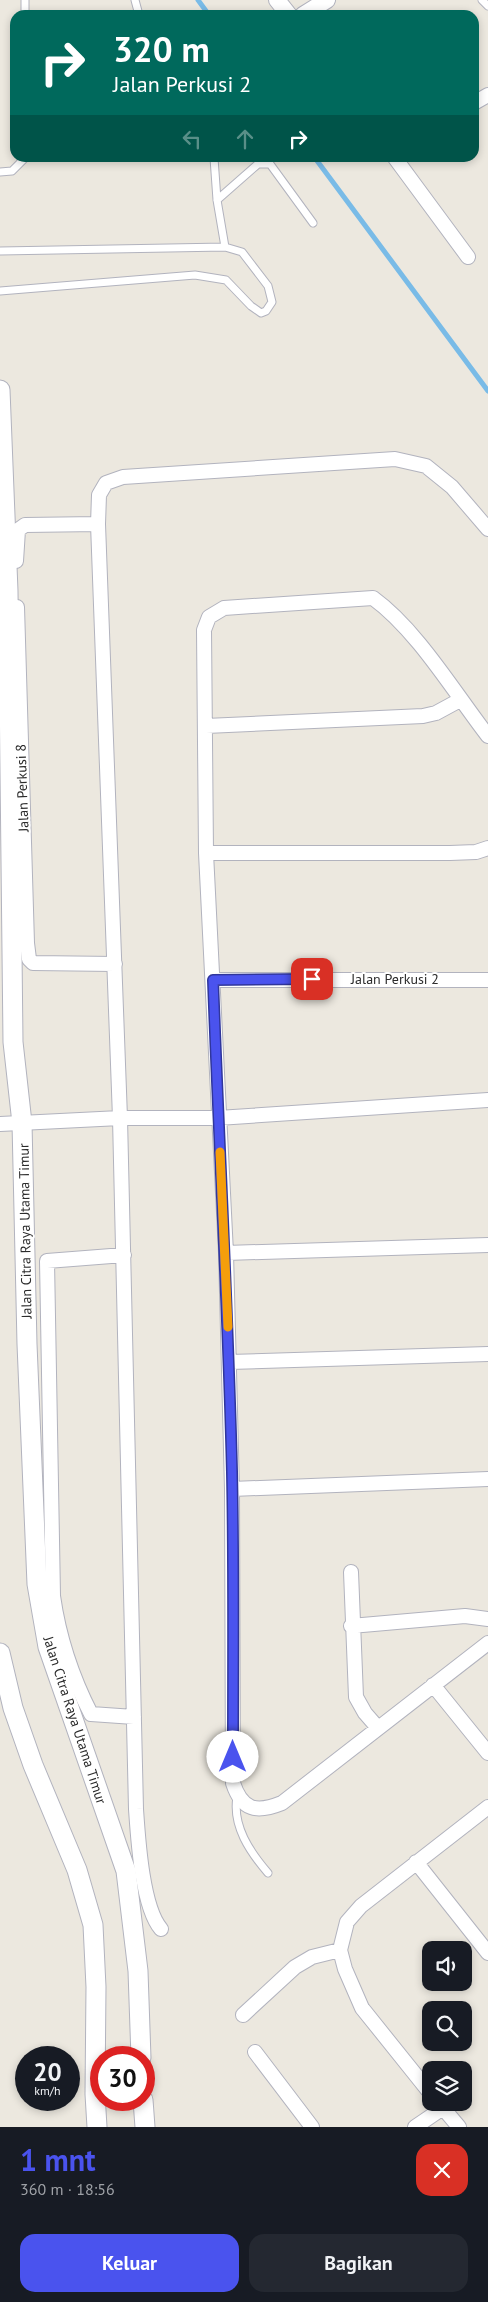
<!DOCTYPE html>
<html lang="id">
<head>
<meta charset="utf-8">
<style>
	:root { --surface:#171b24; --page:#242831; --text:#f1f3f6; --muted:#9ea1a6; --accent:#4a53ee }
	body { margin:0; font-family:"PT Sans",sans-serif; background:var(--page); color:var(--text); height:100vh; display:flex; flex-direction:column; font-size:19px; white-space:nowrap }
	* { box-sizing:border-box; margin:0 }
	p { font-size:16px; color:var(--muted) }
	.icon { flex:none; width:28px; height:28px; fill:none; stroke:currentColor; stroke-width:2; stroke-linecap:round; stroke-linejoin:round }
	.map { position:relative; height:2127px; overflow:hidden }
	.side { display:flex; flex-direction:column; background:var(--surface); flex:1 }
	.side>* { flex:none }
	.hud { position:absolute; left:10px; top:10px; width:469px; height:152px; border-radius:15px; box-shadow:0 2px 8px #0003; background:#00695c; color:#fff; overflow:hidden }
	.buttons { position:absolute; left:422px; top:1941px; display:grid; gap:10px }
	.buttons a { display:grid; place-items:center; width:50px; height:50px; border-radius:10px; background:var(--surface); box-shadow:0 2px 8px #0003; font-size:25px }
	.speed { position:absolute; left:15px; top:2046px; display:flex; gap:10px; font-size:25px; font-weight:700; text-align:center }
	.speed>* { display:grid; place-content:center; width:65px; height:65px; border-radius:50%; background:var(--surface); box-shadow:0 2px 8px #0003; line-height:1 }
	.speed small { font-size:12px; font-weight:400 }
	.speed .limit { border:8px solid #d22; background:#fff; color:#111 }
	.pin { position:absolute; display:grid; place-items:center; width:42px; height:42px; color:#fff; margin:-21px; border-radius:10px; box-shadow:0 2px 8px #0006 }
	.me { position:absolute; width:55px; margin:-28px; rotate:0deg; stroke-linejoin:round; filter:drop-shadow(0 0 4px #0008) }
	.turn { display:flex; align-items:center; gap:18px; height:105px; padding:0 20px; font-size:22px }
	.turn .icon { width:65px; height:65px; stroke-width:2.5 }
	.turn b { display:block; font-size:35px; line-height:42px }
	.lanes { display:flex; align-items:center; height:48px; padding:0 20px; background:#0003; justify-content:center; gap:25px; direction:ltr }
	.lanes .off { opacity:.35 }
	.round { display:grid; place-items:center; flex:none; width:52px; height:52px; border-radius:15px; background:var(--page) }
	.overview { display:flex; align-items:center; justify-content:space-between; height:85px; padding:0 20px }
	h1 { font-size:30px; font-weight:800; line-height:38px; color:var(--accent) }
	.button { display:flex; gap:10px; margin-top:auto; padding:10px 20px }
	.button a { flex:1; height:58px; border-radius:15px; background:var(--accent); color:#fff; font-size:20px; font-weight:800; line-height:58px; text-align:center }
	.button a+a { background:var(--page); color:var(--text) }
	.map>svg:first-child { display:block }
	.lines { fill:none; stroke-linecap:round; stroke-linejoin:round }
	.stream { stroke:#79bbe7; stroke-width:5 }
	.service-casing { stroke:#b2b3be; stroke-width:9 }
	.minor-casing { stroke:#b2b3be; stroke-width:16 }
	.tertiary-casing { stroke:#b2b3be; stroke-width:18 }
	.secondary-casing { stroke:#b2b3be; stroke-width:21 }
	.service { stroke:#fff; stroke-width:7 }
	.minor { stroke:#fff; stroke-width:14 }
	.tertiary { stroke:#fff; stroke-width:16 }
	.secondary { stroke:#fff; stroke-width:19 }
	.route-casing { stroke:#30369b; stroke-width:12 }
	.route { stroke:#4a53ee; stroke-width:9 }
	.slow { stroke:#f59e0b; stroke-width:9 }
	.labels { text-anchor:middle; dominant-baseline:central; stroke-width:4; stroke-linejoin:round; paint-order:stroke }
	.street-label { font-size:14px; fill:#2b2b2b; stroke:#fff }
</style>
</head>
<body>
<div class="map">
<svg width="488" height="2127" viewBox="0 0 488 2127">
	<rect width="100%" height="100%" fill="#ece8df"/>
	<g class="lines">
		<path class="stream" d="M198,0L209,15
			M315,158L488,391"/>
		<defs>
			<path id="service" d="M25,0V15
				M135,0L139,15
				M482,0L488,6
				M214,158L217,200L225,247
				M0,172L12,171L25,158
				M217,200L258,164H270L313,223
				M0,251L225,247L242,252L268,286L272,302L266,311L261,313L251,306L226,280L195,275L0,291
				M237,1797C232,1826 250,1852 268,1873"/>
			<path id="minor" d="M474,103L488,95
				M395,158L468,257
				M16,561L18,530L25,525L98,524
				M17,607L27,943L29,959L33,963L115,964
				M206,726L423,716L436,713L460,700
				M488,736C454,692 417,630 373,598L224,608L209,617L204,630L206,853L226,1253L232,1489L233,1783C242,1811 257,1813 282,1803L488,1643
				M206,853H450L476,852L488,848
				M213,980H488
				M0,1124L120,1118H218L488,1100
				M226,1253L488,1245
				M124,1255L47,1261L53,1596C59,1638 72,1677 91,1714L134,1717
				M229,1362L488,1354
				M232,1489L488,1479
				M351,1572L356,1697L365,1713L378,1728
				M351,1626L465,1616L488,1619
				M433,1685L488,1753
				M416,1862L488,1953
				M161,1929C142,1907 138,1838 136,1809L120,1118L98,524L99,495L106,483L123,477L395,459L426,466L452,487L488,529
				M243,2015L295,1967L312,1957L340,1950
				M255,2052L312,2127
				M431,2094L362,2008L345,1969L340,1950L347,1922L361,1906L488,1807
				M438,2102L459,2127
				M415,2127L443,2108"/>
			<path id="tertiary" d="M277,0L289,15
				M303,15L327,0"/>
			<path id="secondary" d="M0,390L8,591L13,1042L22,1123L27,1344L37,1584L48,1647L126,1871L138,1971L141,2058
				M0,1653L13,1708L33,1765L77,1870L93,1925L96,1987L95,2094L97,2127
				M143,2100L145,2127"/>
		</defs>
		<use href="#service" class="service-casing"/>
		<use href="#minor" class="minor-casing"/>
		<use href="#tertiary" class="tertiary-casing"/>
		<use href="#secondary" class="secondary-casing"/>
		<use href="#service" class="service"/>
		<use href="#minor" class="minor"/>
		<use href="#tertiary" class="tertiary"/>
		<use href="#secondary" class="secondary"/>
	</g>
	<g class="lines">
		<defs>
			<path id="route" d="M233,1757C233,1662 234,1567 232,1472C228,1308 219,1144 213,980L312,979"/>
		</defs>
		<use href="#route" class="route-casing"/>
		<use href="#route" class="route"/>
		<path class="slow" d="M220,1152L228,1327"/>
	</g>
	<g class="labels">
		<g class="street-label">
			<text transform="translate(22 788) rotate(-92)">Jalan Perkusi 8</text>
			<text x="395" y="979">Jalan Perkusi 2</text>
			<text transform="translate(25 1231) rotate(-91)">Jalan Citra Raya Utama Timur</text>
			<text transform="translate(75 1720) rotate(72)">Jalan Citra Raya Utama Timur</text>
		</g>
	</g>
</svg>
<div class="buttons">
<a><svg class="icon" aria-label="sound" viewBox="0 0 24 24"><path d="M4 9h4l5-4v14l-5-4H4zM17 9q2 3 0 6"/></svg></a>
<a><svg class="icon" aria-label="search" viewBox="0 0 24 24"><circle cx="10" cy="10" r="6"/><path d="M15 15l6 6"/></svg></a>
<a><svg class="icon" aria-label="layers" viewBox="0 0 24 24"><path d="M12 4l9 5-9 5-9-5zM3 14l9 5 9-5"/></svg></a>
</div>
<div class="speed"><div>20<small>km/h</small></div><div class="limit">30</div></div>
<div class="pin" style="left:312px;top:979px;background:#d93025"><svg class="icon" aria-label="arrive" viewBox="0 0 24 24"><path d="M6 21V4h12l-3 4 3 4H6"/></svg></div>
<svg class="me" style="left:233px;top:1757px" viewBox="-20 -20 40 40"><circle r="19" fill="#fff"/><path d="M0-13L10 11 0 6-10 11z" fill="#4a53ee"/></svg>
<div class="hud">
<div class="turn"><svg class="icon" aria-label="right" viewBox="0 0 24 24"><path d="M7 20v-9h11M14 6l5 5-5 5"/></svg><div><b>320 m</b>Jalan Perkusi 2</div></div>
<div class="lanes"><svg class="icon off" aria-label="left" viewBox="0 0 24 24"><path d="M17 20v-9H6M10 6l-5 5 5 5"/></svg><svg class="icon off" aria-label="ahead" viewBox="0 0 24 24"><path d="M12 20V5M6 11l6-6 6 6"/></svg><svg class="icon" aria-label="right" viewBox="0 0 24 24"><path d="M7 20v-9h11M14 6l5 5-5 5"/></svg></div>
</div>
</div>
<section class="side">
<div class="overview"><div><h1>1 mnt</h1><p>360 m · 18:56</p></div><a class="round" style="background:#d93025;color:#fff"><svg class="icon" aria-label="close" viewBox="0 0 24 24"><path d="M6 6l12 12M18 6L6 18"/></svg></a></div>
<div class="button"><a>Keluar</a><a>Bagikan</a></div>
</section>
</body>
</html>
